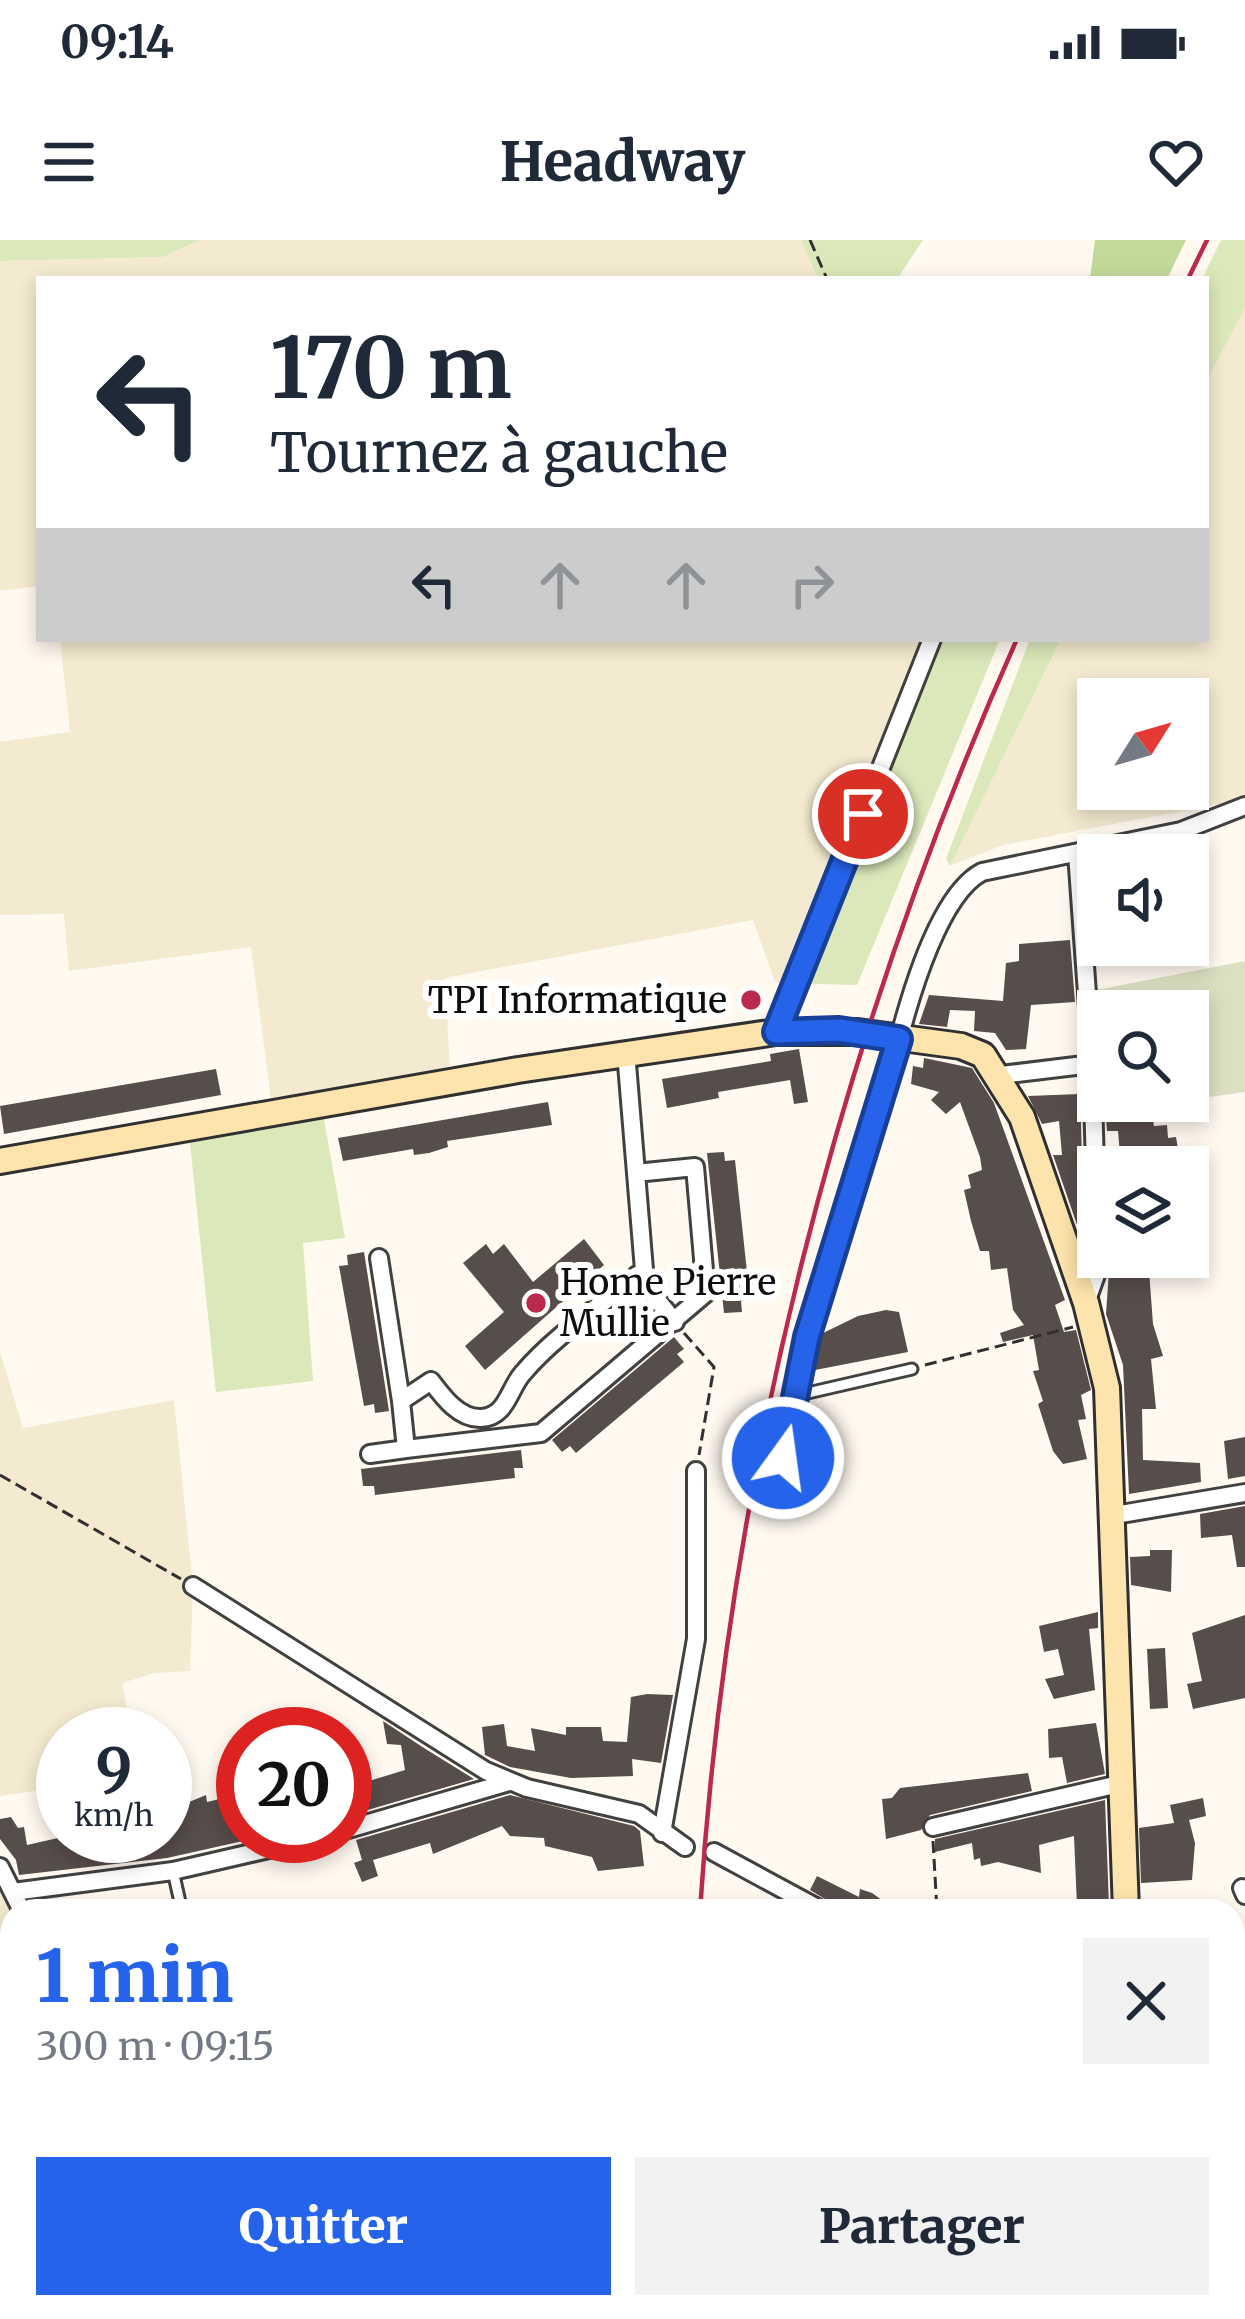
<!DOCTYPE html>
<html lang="fr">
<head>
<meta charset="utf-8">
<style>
	:root { --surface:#fff; --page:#f2f2f3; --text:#1f2937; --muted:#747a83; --accent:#2563eb }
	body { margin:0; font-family:Merriweather,serif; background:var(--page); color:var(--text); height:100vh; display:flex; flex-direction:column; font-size:45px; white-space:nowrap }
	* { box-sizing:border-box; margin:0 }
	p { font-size:39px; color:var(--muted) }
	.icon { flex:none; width:66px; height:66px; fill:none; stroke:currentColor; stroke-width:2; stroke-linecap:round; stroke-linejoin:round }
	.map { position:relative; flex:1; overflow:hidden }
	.panel { position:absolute; left:0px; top:1659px; width:1245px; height:420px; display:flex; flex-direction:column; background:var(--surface); border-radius:36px 36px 0 0; box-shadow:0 6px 18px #0003 }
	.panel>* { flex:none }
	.top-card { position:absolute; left:36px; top:36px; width:1173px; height:366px; border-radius:0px; box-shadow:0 6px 18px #0003; background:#fff; color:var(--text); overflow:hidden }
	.needle { width:78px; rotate:53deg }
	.buttons { position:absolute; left:1077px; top:438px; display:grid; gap:24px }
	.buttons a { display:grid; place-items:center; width:132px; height:132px; border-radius:0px; background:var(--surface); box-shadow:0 6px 18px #0003; font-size:60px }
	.speed { position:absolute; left:36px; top:1467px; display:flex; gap:24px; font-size:60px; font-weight:700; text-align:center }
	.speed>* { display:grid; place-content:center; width:156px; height:156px; border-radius:50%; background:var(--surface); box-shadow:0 6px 18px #0003; line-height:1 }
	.speed small { font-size:30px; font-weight:400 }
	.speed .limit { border:18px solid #d22; background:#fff; color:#111 }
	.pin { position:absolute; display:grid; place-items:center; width:102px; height:102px; color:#fff; margin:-51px; border:6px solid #fff; border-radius:50%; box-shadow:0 3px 12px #0007 }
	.me { position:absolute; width:132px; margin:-66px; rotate:14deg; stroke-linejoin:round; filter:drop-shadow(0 0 9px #0008) }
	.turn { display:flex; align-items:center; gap:42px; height:252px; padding:0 36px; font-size:54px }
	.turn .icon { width:156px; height:156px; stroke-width:2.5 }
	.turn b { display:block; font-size:84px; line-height:102px }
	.lanes { display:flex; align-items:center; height:114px; padding:0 36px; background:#0003; justify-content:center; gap:60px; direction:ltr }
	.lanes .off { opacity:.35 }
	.round { display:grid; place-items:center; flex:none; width:126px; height:126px; border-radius:0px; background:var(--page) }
	.overview { display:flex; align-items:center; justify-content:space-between; height:204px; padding:0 36px }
	h1 { font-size:72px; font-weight:800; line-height:90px; color:var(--accent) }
	.cta { display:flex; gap:24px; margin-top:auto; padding:24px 36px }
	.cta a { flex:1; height:138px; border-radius:0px; background:var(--accent); color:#fff; font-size:48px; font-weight:800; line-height:138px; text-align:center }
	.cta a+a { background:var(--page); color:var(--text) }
	.status { display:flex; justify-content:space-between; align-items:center; height:84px; padding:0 60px; background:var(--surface); direction:ltr }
	.status svg { height:33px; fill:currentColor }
	header { display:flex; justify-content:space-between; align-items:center; height:156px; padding:0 36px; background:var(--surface); font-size:54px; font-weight:800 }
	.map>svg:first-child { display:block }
	.farmland { fill:#f4ead0; fill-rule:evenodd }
	.green { fill:#dbe8ba }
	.forest { fill:#c3d999 }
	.cemetery { fill:#dce0c1 }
	.building { fill:#574d4b }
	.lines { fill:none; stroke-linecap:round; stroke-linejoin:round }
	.lane-casing { stroke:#414141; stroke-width:15 }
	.street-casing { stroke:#414141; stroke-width:22 }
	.secondary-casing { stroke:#303030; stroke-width:30 }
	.path { stroke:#303030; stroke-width:3; stroke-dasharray:12 6; stroke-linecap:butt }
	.lane { stroke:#fff; stroke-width:9 }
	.street { stroke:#fff; stroke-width:16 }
	.secondary { stroke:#fde3ac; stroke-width:24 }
	.rail { stroke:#bb294e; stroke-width:4.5 }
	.route-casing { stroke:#184099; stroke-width:30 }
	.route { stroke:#2563eb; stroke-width:21 }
	.poi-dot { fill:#bb294e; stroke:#fff; stroke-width:4.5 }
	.labels { text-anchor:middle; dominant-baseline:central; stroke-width:12; stroke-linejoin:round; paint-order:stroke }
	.poi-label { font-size:36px; fill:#0e0e0e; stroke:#fff; text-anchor:end }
</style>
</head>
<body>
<div class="status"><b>09:14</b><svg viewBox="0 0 49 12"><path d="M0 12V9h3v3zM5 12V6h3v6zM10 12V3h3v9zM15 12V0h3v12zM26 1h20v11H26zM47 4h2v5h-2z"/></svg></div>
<header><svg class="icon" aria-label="menu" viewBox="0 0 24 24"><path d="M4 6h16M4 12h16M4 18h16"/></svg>Headway<svg class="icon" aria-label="heart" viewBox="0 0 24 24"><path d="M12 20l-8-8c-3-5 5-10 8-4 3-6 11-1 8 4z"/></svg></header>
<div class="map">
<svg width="1245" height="2079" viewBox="0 0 1245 2079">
	<rect width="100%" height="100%" fill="#fff9f0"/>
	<path class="farmland" d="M200,0H801L818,39H39V346L0,351V21L163,17Z
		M1245,68V574L1230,562L1003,605L950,626L1061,399H1206V142ZM1098,459H1188V549H1098Z
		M60,399H923L782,743L775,742L753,680L445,738L450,831L272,867L251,707L69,731L64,674L0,675V502L70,492Z
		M0,1112L23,1188L174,1160L193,1346L190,1431L155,1433L122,1443L132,1494H63V1547L0,1556Z
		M0,1627L16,1671H12V2067H260L261,2079H0Z"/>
	<path class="green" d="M0,0H200L163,17L0,21Z
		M801,0H923L897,39H818Z
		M1221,0H1245V68L1206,142L1202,39Z
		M923,399H1000L857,745L782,743Z
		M1030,399H1061L950,626L946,619Z
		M320,857L345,998L303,1003L313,1141L216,1152L190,903L274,886Z
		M917,2067H1052L1067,2079H923Z"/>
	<path class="forest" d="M1095,0H1186L1167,39H1090Z"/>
	<path class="cemetery" d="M1245,721V852L1188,860V771H1098V844L1091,751Z"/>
	<path class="building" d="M1070,700L1075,762L1031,765L1026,809L1006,810L995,793L974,791L975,771L950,770L947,787L919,784L929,755L1003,761L1006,723L1019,721V704Z
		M799,809L808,862L794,864L790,840L718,852L719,858L667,868L662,839L771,821L770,814Z
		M924,818L972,828L994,863L1065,1060L1055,1065L1064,1092L1076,1090L1091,1150L1081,1155L1086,1179L1078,1180L1087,1219L1063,1224L1053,1211L1038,1164L1043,1161L1033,1131L1039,1130L1033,1095L1003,1102L1000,1093L1024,1085L1013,1070L1007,1028L991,1030L989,1011H980L971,981L964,950L971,948L968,935L982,930L980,917L960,862L946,874L931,860L939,852L911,844L913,826L923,828Z
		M216,829L221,855L4,894L0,866Z
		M1080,854L1085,1008L1053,915H1062L1059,881L1042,884L1028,856Z
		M548,862L552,885L447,901L448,907L429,913L414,915L413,909L343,921L338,898Z
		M1152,874L1154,886L1167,885L1168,898L1176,897L1181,927H1121L1118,891H1107L1106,878Z
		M724,912L725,921L735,920L750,1060L741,1061L742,1072L724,1073L707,913Z
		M584,999L604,1025L485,1130L465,1106L504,1072L463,1023L486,1004L493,1014L504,1004L533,1042Z
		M364,1012L389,1171L375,1173L374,1164L364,1166L339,1026L348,1025L347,1015Z
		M1110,1017H1148L1153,1084L1163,1116L1151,1119L1156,1169H1142L1143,1220L1200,1223L1201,1242L1129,1254L1123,1125L1106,1074Z
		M886,1070L899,1072L908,1112L810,1131L817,1096L858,1076Z
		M674,1097L684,1109L677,1114L684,1122L576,1213L570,1206L562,1212L552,1200Z
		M1245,1197V1236L1228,1239L1224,1201Z
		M521,1210L523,1228H514L515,1238L375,1255L374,1246H363L361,1229Z
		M1245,1266V1327H1237L1232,1295L1201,1298L1200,1274Z
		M1150,1310H1172L1171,1352L1131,1345L1130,1317L1150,1316Z
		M1098,1372V1388L1089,1389L1095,1450L1054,1459L1045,1439L1064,1435L1058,1409L1044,1412L1039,1386Z
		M1245,1375V1458L1193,1469L1187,1444L1202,1441L1192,1393Z
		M1165,1408L1168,1468L1150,1469L1147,1409Z
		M647,1454L673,1455L661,1523L632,1519L633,1536L571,1538L510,1527L485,1515L482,1487L504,1484L507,1506L535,1511L531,1488L566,1495V1487H601L603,1501L627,1502L631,1457Z
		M383,1481L424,1508L474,1539L347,1576L346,1548L405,1530L401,1505L387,1504Z
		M1096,1483L1105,1534L1067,1543L1062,1517L1049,1518L1048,1489Z
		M1028,1533L1032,1551L930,1575L921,1590L886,1599L882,1559L892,1558L900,1548Z
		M206,1555L207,1562L232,1556L233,1566L243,1563V1601L167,1618L19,1635L16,1620L0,1599V1579L11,1577L18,1588L24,1587L27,1605L67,1596H165V1572Z
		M510,1555L634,1586L640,1591L644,1626L598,1631L592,1617L545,1606L544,1598L510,1596L502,1586L433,1614L430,1603L373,1620L378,1636L362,1642L354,1623L362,1620L356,1600Z
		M1203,1558L1206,1576L1189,1580L1195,1603L1192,1640L1141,1643L1139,1588L1174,1583L1170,1565Z
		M1105,1560L1109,1665L1077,1666L1074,1596L1039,1605L1041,1633L998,1622L981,1626L980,1618L974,1620L972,1603L935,1612V1599Z
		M817,1636L859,1657L860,1649L872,1653L897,1671H845L810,1650Z"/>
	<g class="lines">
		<defs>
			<path id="lane" d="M799,1155L912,1129
				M783,1218L807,1097L899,799
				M173,1631L182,1671"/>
			<path id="street" d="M1077,613L1092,824L1098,1029L1086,1063
				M776,792L932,399
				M899,799C911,753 940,654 982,632L1181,591L1245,566
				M626,812L644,1030C605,1063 556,1094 523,1133C509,1148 507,1177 481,1178C459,1179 443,1157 431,1141L401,1161L406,1209L541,1193L706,1053L695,927L636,933
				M1001,835L1092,824
				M379,1018L401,1161
				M637,1035L675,1082
				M370,1214L406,1209
				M1109,1276L1245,1253
				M193,1346L486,1531L527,1548L639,1574L685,1607
				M933,1587L1119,1544
				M345,1590L509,1542
				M662,1593L696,1399V1231
				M714,1612L823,1671
				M0,1627L22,1671
				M1242,1648L1245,1655
				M13,1652L173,1631L325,1596
				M456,2067L457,2079
				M1187,2067L1198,2079
				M554,2071V2079
				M74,2079L75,2067"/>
			<path id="secondary" d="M0,921L518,830L776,792H858L961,806L983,815L1022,877L1086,1063L1107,1148L1126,1671
				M1233,1920L1245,1900
				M1115,2079L1123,2067"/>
		</defs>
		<use href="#lane" class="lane-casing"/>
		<use href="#street" class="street-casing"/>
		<use href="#secondary" class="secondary-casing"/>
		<path class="path" d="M810,0L827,39
			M684,1093L714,1127L699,1215
			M925,1125L1073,1087
			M0,1235L181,1339
			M933,1601L937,1671"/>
		<use href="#lane" class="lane"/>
		<use href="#street" class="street"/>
		<use href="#secondary" class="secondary"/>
		<path class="rail" d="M1188,39L1207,0
			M700,1671C728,1235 839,798 1017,399
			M686,2079V2067"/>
	</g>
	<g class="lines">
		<defs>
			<path id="route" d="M783,1218L807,1097L899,799L839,790L776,792L863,574"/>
		</defs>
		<use href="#route" class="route-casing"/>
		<use href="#route" class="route"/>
	</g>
	<g class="poi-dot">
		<circle cx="751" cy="760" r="12"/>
		<circle cx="536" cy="1063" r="12"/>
	</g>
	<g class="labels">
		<g class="poi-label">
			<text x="727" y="760">TPI Informatique</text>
			<text x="560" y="1042" text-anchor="start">Home Pierre<tspan x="560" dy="41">Mullie</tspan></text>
		</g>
	</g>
</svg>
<div class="buttons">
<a><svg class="needle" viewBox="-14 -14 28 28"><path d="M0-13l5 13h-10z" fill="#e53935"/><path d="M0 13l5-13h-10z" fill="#747a83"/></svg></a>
<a><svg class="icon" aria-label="sound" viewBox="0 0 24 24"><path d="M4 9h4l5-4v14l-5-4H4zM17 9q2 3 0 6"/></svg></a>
<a><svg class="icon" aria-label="search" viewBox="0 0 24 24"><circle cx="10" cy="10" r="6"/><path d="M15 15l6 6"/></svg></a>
<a><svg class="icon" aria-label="layers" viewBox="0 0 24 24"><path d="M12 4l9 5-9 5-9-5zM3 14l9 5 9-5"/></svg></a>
</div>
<div class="speed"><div>9<small>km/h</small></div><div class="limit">20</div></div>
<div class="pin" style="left:863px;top:574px;background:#d93025"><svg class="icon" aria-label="arrive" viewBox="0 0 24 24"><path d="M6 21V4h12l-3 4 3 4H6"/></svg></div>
<svg class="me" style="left:783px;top:1218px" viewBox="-20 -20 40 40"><circle r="17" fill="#2563eb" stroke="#fff" stroke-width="3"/><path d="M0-11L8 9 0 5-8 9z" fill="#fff"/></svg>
<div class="top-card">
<div class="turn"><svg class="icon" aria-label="left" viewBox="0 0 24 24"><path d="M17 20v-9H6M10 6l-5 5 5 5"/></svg><div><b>170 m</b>Tournez à gauche</div></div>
<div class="lanes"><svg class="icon" aria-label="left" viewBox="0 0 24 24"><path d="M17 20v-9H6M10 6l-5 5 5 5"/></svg><svg class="icon off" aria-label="ahead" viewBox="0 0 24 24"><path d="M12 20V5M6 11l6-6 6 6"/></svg><svg class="icon off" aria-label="ahead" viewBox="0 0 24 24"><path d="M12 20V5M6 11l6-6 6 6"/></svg><svg class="icon off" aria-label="right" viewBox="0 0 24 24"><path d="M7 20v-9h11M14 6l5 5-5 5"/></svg></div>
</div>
<section class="panel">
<div class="overview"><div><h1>1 min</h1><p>300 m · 09:15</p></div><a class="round"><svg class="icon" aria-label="close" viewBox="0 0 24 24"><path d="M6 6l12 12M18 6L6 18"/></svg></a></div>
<div class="cta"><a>Quitter</a><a>Partager</a></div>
</section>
</div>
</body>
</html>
